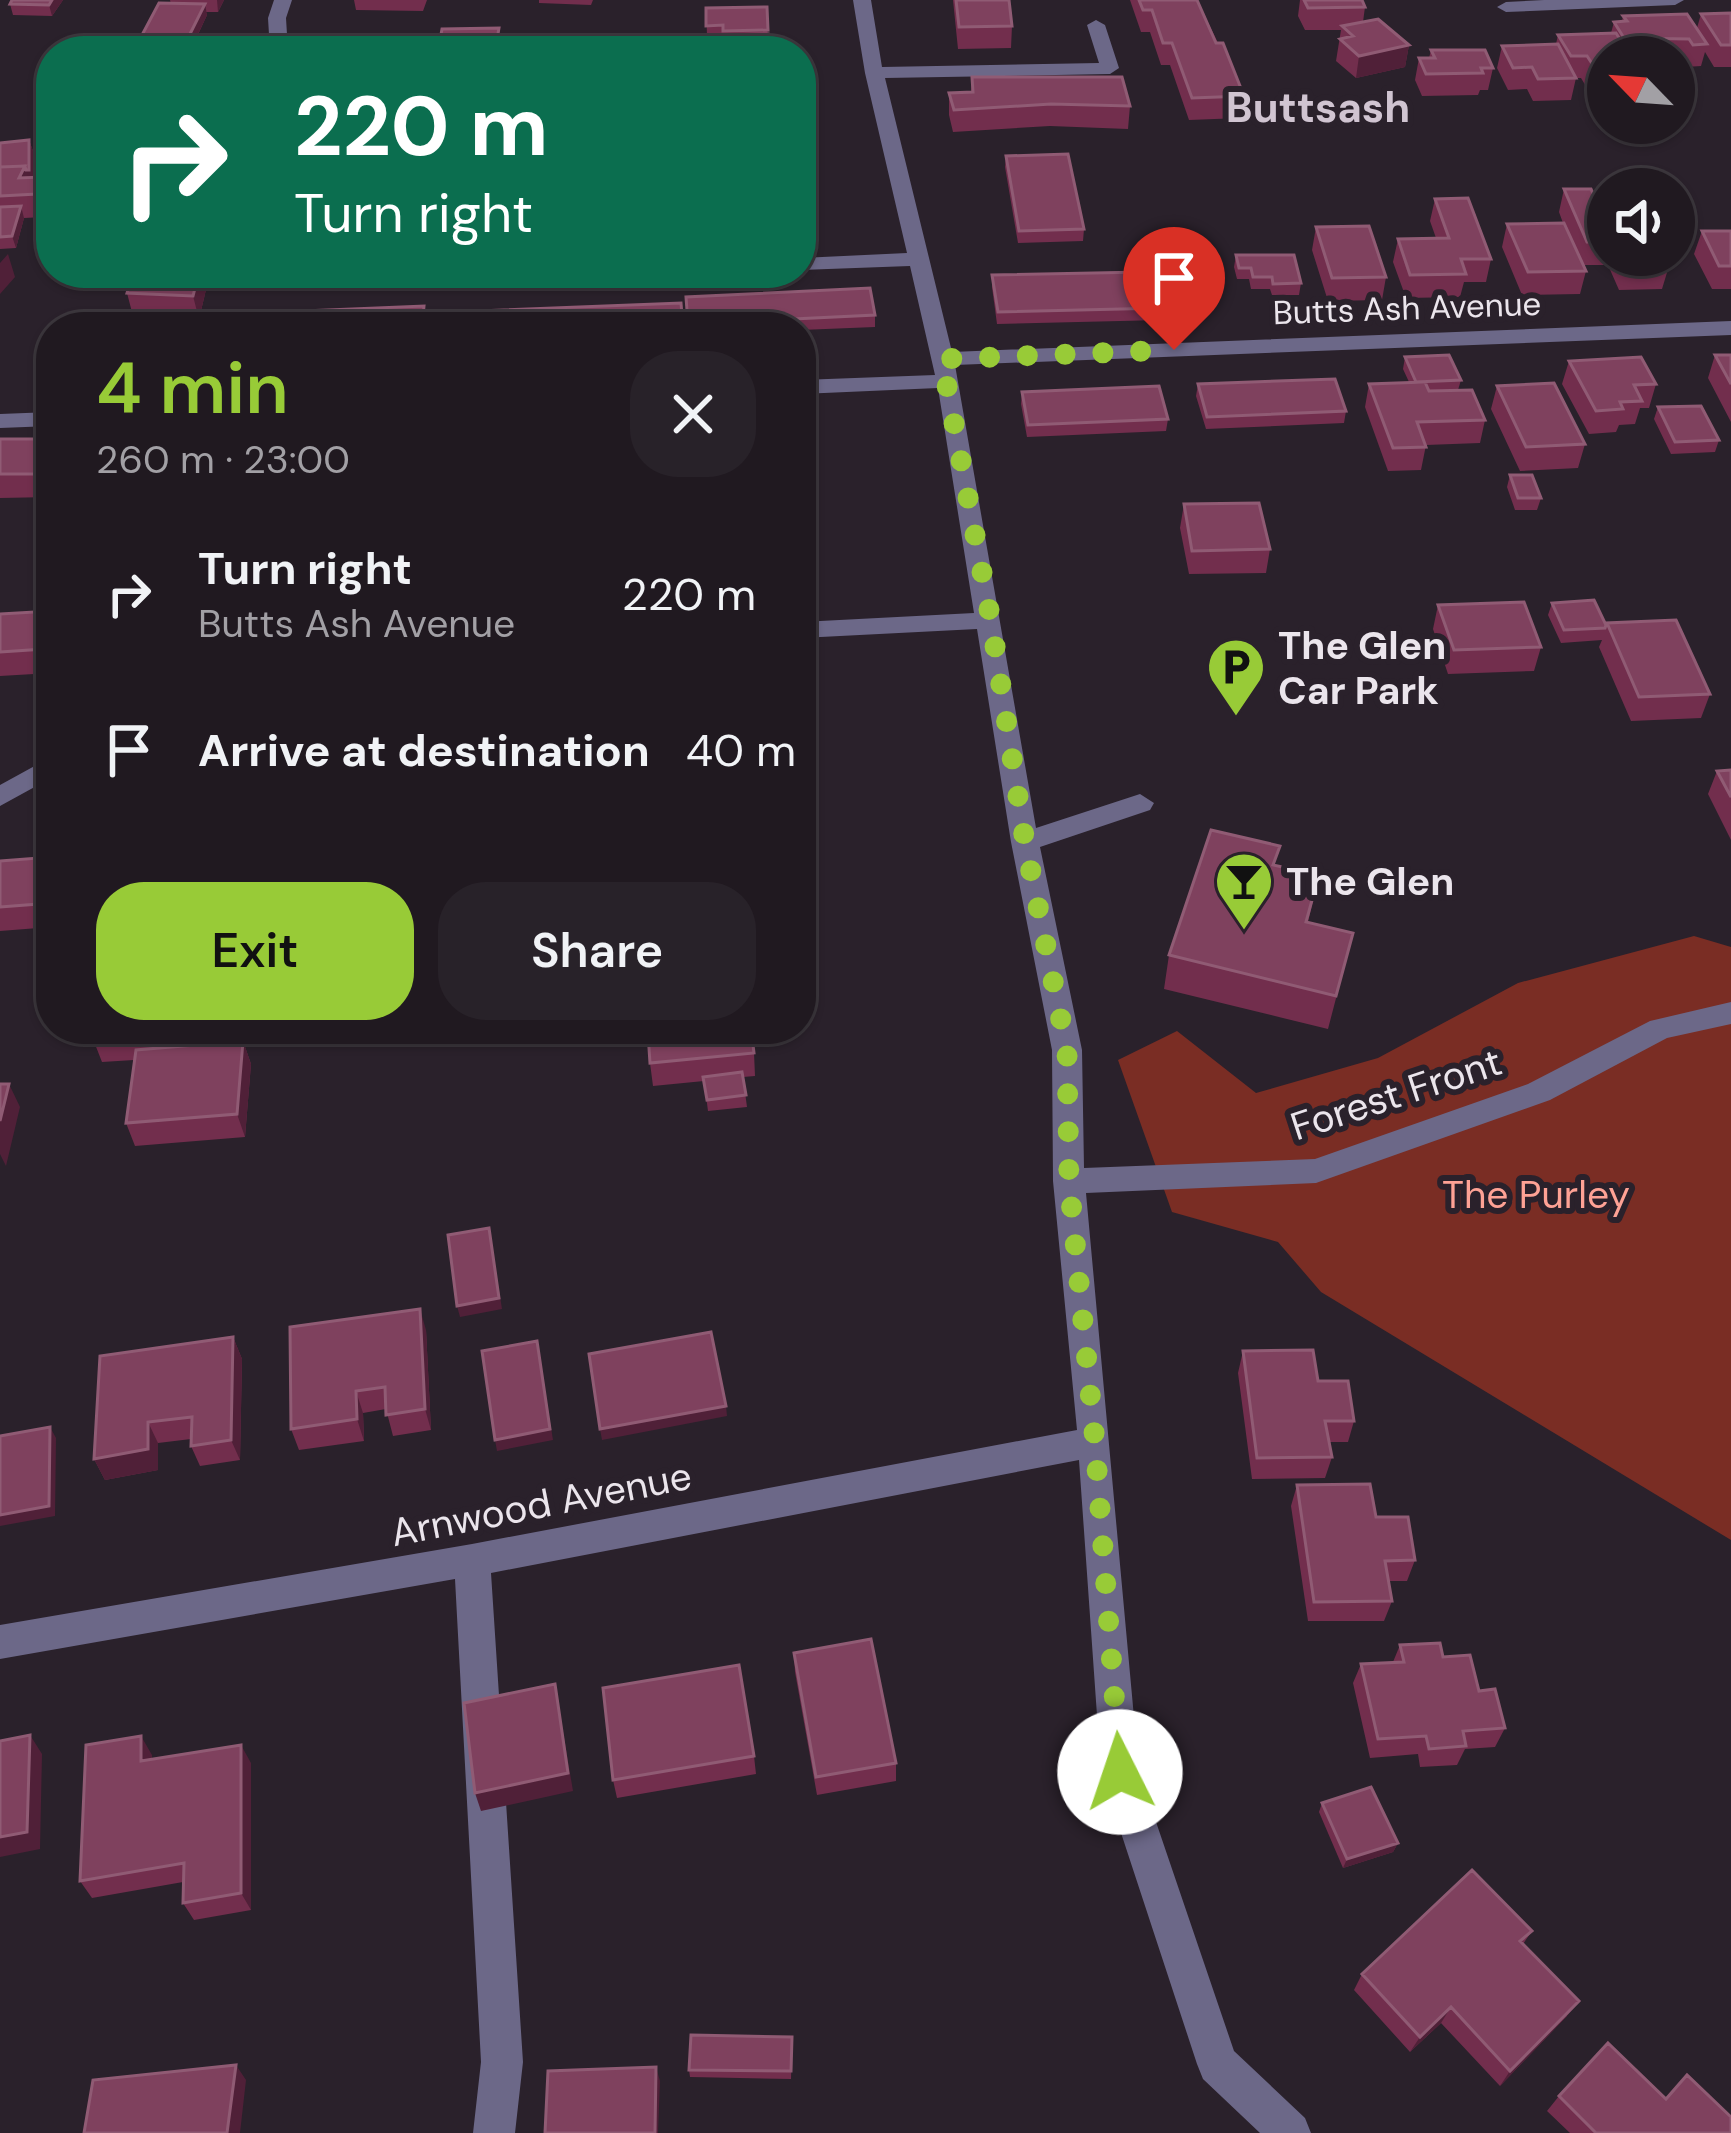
<!DOCTYPE html>
<html lang="en">
<head>
<meta charset="utf-8">
<style>
	:root { --surface:#201920; --page:#282229; --text:#f1f3f6; --muted:#a2a0a5; --line:#3d383e; --accent:#98cb37 }
	body { margin:0; font-family:"DM Sans",sans-serif; background:var(--page); color:var(--text); height:100vh; display:flex; flex-direction:column; font-size:45px; white-space:nowrap }
	* { box-sizing:border-box; margin:0 }
	p { font-size:39px; color:var(--muted) }
	.icon { flex:none; width:66px; height:66px; fill:none; stroke:currentColor; stroke-width:2; stroke-linecap:round; stroke-linejoin:round }
	.map { position:relative; flex:1; overflow:hidden }
	.sheet { position:absolute; left:36px; top:312px; width:780px; height:732px; display:flex; flex-direction:column; background:var(--surface); border-radius:48px; box-shadow:0 3px 9px #0004,0 0 0 3px var(--line) }
	.sheet>* { flex:none }
	.banner { position:absolute; left:36px; top:36px; width:780px; height:252px; border-radius:48px; box-shadow:0 3px 9px #0004,0 0 0 3px var(--line); background:#0b6e4f; color:#fff; overflow:hidden }
	.needle { width:78px; rotate:295deg }
	.tools { position:absolute; left:1587px; top:36px; display:grid; gap:24px }
	.tools a { display:grid; place-items:center; width:108px; height:108px; border-radius:50%; background:var(--surface); box-shadow:0 3px 9px #0004,0 0 0 3px var(--line); font-size:60px }
	.pin { position:absolute; display:grid; place-items:center; width:102px; height:102px; color:#fff; margin:-123px -51px; border-radius:50% 50% 50% 0; rotate:-45deg; box-shadow:0 0 12px #0007 }
	.pin .icon { rotate:45deg }
	.me { position:absolute; width:132px; margin:-66px; rotate:356deg; stroke-linejoin:round; filter:drop-shadow(0 0 9px #0008) }
	.turn { display:flex; align-items:center; gap:42px; height:252px; padding:0 60px; font-size:54px }
	.turn .icon { width:156px; height:156px; stroke-width:2.5 }
	.turn b { display:block; font-size:84px; line-height:102px }
	.round { display:grid; place-items:center; flex:none; width:126px; height:126px; border-radius:48px; background:var(--page) }
	.head { display:flex; align-items:center; justify-content:space-between; height:204px; padding:0 60px }
	h1 { font-size:72px; font-weight:600; line-height:90px; color:var(--accent) }
	.cta { display:flex; gap:24px; margin-top:auto; padding:24px 60px }
	.cta a { flex:1; height:138px; border-radius:48px; background:var(--accent); color:#111; font-size:48px; font-weight:600; line-height:138px; text-align:center }
	.cta a+a { background:var(--page); color:var(--text) }
	ul { padding:0; list-style:none }
	li { display:flex; align-items:center; gap:36px; height:156px; padding:0 60px }
	li div { flex:1 }
	li b { display:block; font-size:45px }
	li em { font-style:normal }
	.map>svg:first-child { display:block }
	.forest { fill:#7a2d24 }
	.lines { fill:none; stroke-linecap:round; stroke-linejoin:round }
	.minor { fill:#6c6888; fill-rule:evenodd }
	.wall { fill:#722e4d }
	.shaded-wall { fill:#502038 }
	.building { fill:#7f415e; stroke:#905b74; stroke-width:3 }
	.route { stroke:#98cb37; stroke-width:21; stroke-dasharray:0 37.8 }
	.labels { text-anchor:middle; dominant-baseline:central; stroke-width:12; stroke-linejoin:round; paint-order:stroke }
	.far-street-label { font-size:33px; fill:#ebe5ec; stroke:#2a212b }
	.poi-label { font-size:39px; font-weight:bold; fill:#ebe5ec; stroke:#2a212b; text-anchor:start }
	.street-label { font-size:39px; fill:#ebe5ec; stroke:#2a212b }
	.park-label { font-size:39px; fill:#fea295; stroke:#2a212b }
	.far-district-label { font-size:42px; font-weight:bold; fill:#d0c4d1; stroke:#2a212b }
</style>
</head>
<body>
<div class="map">
<svg width="1731" height="2133" viewBox="0 0 1731 2133">
	<rect width="100%" height="100%" fill="#2a212b"/>
	<path class="forest" d="M1694,936L1731,947V1540L1321,1292L1278,1242L1172,1212L1118,1060L1177,1031L1256,1093L1378,1058L1518,983Z"/>
	<g class="lines">
		<path class="minor" d="M274,0H292L286,18L288,51H270L268,18Z
			M853,0H871L882,67L1099,63L1087,25L1096,20L1105,25L1119,68L1110,74L885,78L952,352L1731,321V335L955,365L1036,828L1140,794L1154,803L1150,810L1040,847L1082,1050L1084,1168L1315,1159L1528,1084L1650,1021L1731,1002V1024L1667,1038L1550,1100L1316,1183L1086,1193L1139,1772L1234,2051L1305,2118L1311,2133H1260L1203,2079L1197,2064L1101,1772L1079,1460L491,1573L523,2062L515,2133H473L481,2062L455,1579L0,1659V1625L472,1544L1077,1430L1053,1181L1052,1050L1011,842L977,629L801,638V622L974,613L938,388L801,394V380L935,375L910,266L801,270V258L907,253L865,73Z
			M1544,0H1684L1675,5L1506,12L1497,7L1506,2Z
			M345,273H595L584,279C537,281 378,298 345,273Z
			M51,412V426L0,428V414Z
			M51,757V778L0,806V785Z"/>
	</g>
	<path class="wall" d="M63,0L52,16L13,15L10,4Z
		M170,0H224L218,12H206L207,15L195,41H212L214,51H140L144,42L142,35L171,4Z
		M354,0H427L423,11L356,10Z
		M539,0H593L591,5L539,3Z
		M953,0H1009L1012,26L1011,48L958,49Z
		M1130,0H1197L1244,96L1241,118L1189,120L1170,65H1161L1150,32H1141Z
		M1300,0H1362L1365,7L1363,22L1409,45L1405,67L1356,78L1336,61L1341,30H1305L1298,16Z
		M767,7L768,51L707,35L706,8Z
		M1731,13V67H1714L1705,52L1701,66L1686,67L1682,61H1674V57H1608V87L1587,88L1581,78H1576L1571,100L1533,101L1527,89L1508,90L1497,68L1502,46L1556,44L1558,35L1611,33L1614,22L1622,21L1623,16L1697,28L1701,14Z
		M1431,50L1493,68L1488,90H1480L1478,95L1422,96L1415,80L1419,58H1429Z
		M972,77L1130,106L1128,129L1050,126L953,132L949,115V93L971,92Z
		M29,140L33,151V177H42L49,199L44,217L24,218L16,248L0,249V143Z
		M1006,156L1084,229L1083,241L1018,243L1005,167Z
		M1564,189L1604,217H1608V255H1670L1668,263L1669,266L1662,289L1619,290L1608,265H1583L1586,271L1580,294L1522,295L1502,247L1507,224L1563,223L1559,212Z
		M1435,199L1491,259L1486,282H1464L1460,297L1406,298L1393,262L1398,239L1436,238L1430,221Z
		M801,202L806,225L807,237H801Z
		M1674,203L1681,217L1678,229H1674Z
		M1316,227L1386,277L1382,300L1328,301L1312,250Z
		M1702,231H1731V289H1712L1694,254Z
		M1236,255L1301,283L1299,295H1272L1270,289H1251L1249,279H1237L1234,267Z
		M133,273H210L199,319L133,316L127,293Z
		M992,275L1205,307L1204,319L997,324L992,287Z
		M686,297L875,315V327L801,330V327H688Z
		M1715,355H1731V422L1708,378Z
		M1405,357L1461,380L1458,390L1485,420L1480,443L1426,445L1421,470L1388,471L1365,407L1369,384L1409,382L1403,369Z
		M1569,361L1656,384L1649,408H1640L1635,424L1619,425L1616,432L1589,434L1562,384Z
		M1198,384L1346,411L1344,423L1206,429L1196,396Z
		M1497,386L1585,444L1578,468L1520,471L1491,409Z
		M1022,392L1168,419L1166,431L1027,437L1021,404Z
		M1658,407L1719,440L1715,452L1671,454L1654,419Z
		M0,439H51V497L0,498Z
		M1510,475L1541,498L1537,510H1515L1507,487Z
		M1184,504L1270,549L1266,573L1189,574L1180,528Z
		M1552,603L1606,625L1710,694L1701,718L1631,721L1599,647L1602,640L1561,643L1548,615Z
		M1438,605L1541,647L1534,671L1448,674L1433,629Z
		M51,611V673L0,676V614Z
		M1731,770V840L1708,794L1717,771Z
		M51,857V927L0,931V861Z
		M1276,866L1319,875L1308,922L1353,933L1328,1029L1164,989L1169,955Z
		M95,1029H172L169,1047L243,1041L251,1064L245,1137L135,1146L126,1123L134,1060L102,1062L93,1039Z
		M754,1053L755,1076L743,1077L747,1107L708,1111L704,1081L653,1086L650,1063Z
		M426,1330L431,1430L393,1436L386,1409L363,1413L364,1441L299,1450L291,1429Z
		M233,1337L242,1359L240,1460L200,1466L191,1446V1439L158,1443V1470L105,1480L94,1459Z
		M1243,1351L1318,1381L1354,1421L1348,1442H1329L1332,1457L1325,1478L1252,1479L1238,1373Z
		M1297,1485L1376,1517L1415,1560L1407,1581H1388L1392,1601L1384,1621H1308L1291,1506Z
		M1400,1645L1443,1657L1479,1691L1505,1728L1495,1747L1465,1749L1457,1765L1420,1767L1418,1754L1370,1758L1353,1683L1361,1664L1393,1662Z
		M794,1653L896,1763V1781L817,1795L795,1672Z
		M152,1755V1759L251,1763V1910L194,1920L183,1903V1882L92,1898L80,1881Z
		M754,1756L756,1774L617,1798L613,1780Z
		M1322,1803L1398,1843L1393,1852L1343,1868L1319,1812Z
		M1532,1931L1523,1944L1567,2016L1500,2086L1441,2023L1410,2052L1354,1990L1362,1974Z
		M792,2044L791,2079L690,2077L689,2070Z
		M1687,2075L1731,2133H1570L1547,2111L1559,2096L1666,2099Z"/>
	<path class="shaded-wall" d="M52,0H63L52,16L49,5Z
		M217,0H224L218,12Z
		M205,4L207,15L192,47L189,36Z
		M499,28L501,51H495Z
		M1409,45L1405,67L1356,78L1359,56Z
		M29,140L33,151V182L0,186Z
		M42,177L49,199L44,217L37,194Z
		M21,206L24,218L16,248L12,236Z
		M8,254L15,277L0,294V263Z
		M199,273H210L199,319L193,296Z
		M51,612V669L44,649Z
		M160,1029H172L168,1059L159,1036Z
		M243,1041L251,1064L245,1137L237,1114Z
		M9,1084L20,1107L6,1166L0,1154V1121Z
		M491,1239L502,1309L460,1317L457,1306Z
		M420,1309L426,1330L431,1430L425,1409Z
		M233,1337L242,1359L240,1460L231,1440Z
		M537,1341L553,1440L497,1451L495,1440Z
		M356,1391L363,1413L364,1441L357,1419Z
		M726,1406L727,1416L602,1440L600,1429Z
		M148,1422L158,1443V1470L105,1480L94,1459Z
		M50,1427L56,1438L55,1516L0,1526V1515Z
		M555,1684L573,1791L481,1811L475,1793Z
		M30,1735L42,1754L40,1849L0,1857V1837Z
		M141,1736L152,1755V1779L141,1761Z
		M241,1745L251,1763V1910L241,1893Z
		M1398,1843L1393,1852L1343,1868L1347,1859Z
		M1579,2001L1567,2016L1500,2086L1510,2071Z
		M1451,2007L1441,2023L1410,2052L1420,2037Z
		M236,2065L246,2080L240,2133H227Z
		M656,2067L660,2081L658,2133H655Z"/>
	<path class="building" d="M12,0H52L49,5L10,4Z
		M956,0H1009L1012,26L959,27Z
		M1139,0H1197L1216,43H1223L1244,96L1192,98L1172,43H1163L1152,10H1143Z
		M1304,0H1362L1365,7L1308,8Z
		M159,3L205,4L189,36L142,35Z
		M767,7L768,30L723,31V25L706,26V8Z
		M1731,13V45H1721L1701,14Z
		M1687,14L1707,44L1693,45L1689,39L1624,38L1614,22L1627,21L1623,16Z
		M1378,19L1409,45L1359,56L1340,39L1353,36L1342,26Z
		M499,28L495,51H438L442,29Z
		M1616,33L1631,57H1608V65H1593L1587,56H1571L1558,35Z
		M768,34V51H706V35Z
		M145,40L212,41L207,51H140Z
		M1558,44L1576,78L1538,79L1532,67L1513,68L1502,46Z
		M439,47L438,51H331L332,49Z
		M1431,50H1485L1493,68H1481L1483,73L1426,74L1419,58H1435Z
		M972,77H1122L1130,106L1051,104L954,110L949,93L973,92Z
		M29,140V170H26L25,166L0,167V143Z
		M1068,154L1084,229L1019,231L1006,156Z
		M25,166L19,178L42,177L37,194L0,196V167Z
		M1635,187H1666L1667,189H1636Z
		M1564,189H1591L1604,217H1608V242H1587Z
		M1468,198L1491,259H1461L1466,274L1410,275L1398,239L1449,238L1435,199Z
		M801,202H804L806,225H801Z
		M1674,203L1681,217H1674Z
		M21,206L12,236L0,237V207Z
		M1564,223L1586,271L1528,272L1507,224Z
		M1369,226L1386,277L1332,278L1316,227Z
		M1702,231H1731V266H1719Z
		M1236,255H1294L1301,283L1273,284L1272,277H1253L1251,268H1239Z
		M1620,255H1664L1669,266L1625,267Z
		M1196,271L1205,307L998,312L992,275Z
		M133,273H199L193,296L127,293Z
		M870,288L875,315L688,324L686,297Z
		M681,303L683,327H427L429,313Z
		M424,306L422,327H251L253,313Z
		M1449,355L1461,380L1416,382L1405,357Z
		M1715,355H1731V384Z
		M1641,357L1656,384L1634,385L1642,401L1620,402L1623,409L1596,411L1569,361Z
		M1335,379L1346,411L1207,417L1198,384Z
		M1425,382L1429,391L1472,390L1485,420L1417,422L1426,447L1393,448L1369,384Z
		M1554,383L1585,444L1526,447L1497,386Z
		M1159,386L1168,419L1028,425L1022,392Z
		M1701,406L1719,440L1675,442L1658,407Z
		M0,439H51V474H0Z
		M1510,475H1532L1541,498H1518Z
		M1259,503L1270,549L1192,551L1184,504Z
		M1594,600L1606,625L1605,628L1564,630L1552,603Z
		M1524,602L1541,647L1454,650L1438,605Z
		M51,611L44,649L0,652V614Z
		M1676,620L1710,694L1639,697L1607,623Z
		M1731,770V797L1717,771Z
		M1211,830L1280,846L1273,865L1319,875L1306,922L1353,933L1336,996L1169,955Z
		M51,857V903L0,907V861Z
		M95,1029H160L159,1036L93,1039Z
		M673,1029H751L754,1053L650,1063L648,1033Z
		M243,1041L237,1114L126,1123L136,1050Z
		M742,1072L746,1095L707,1100L703,1077Z
		M0,1084H9L0,1121Z
		M489,1228L499,1298L457,1306L448,1235Z
		M420,1309L425,1409L386,1415L385,1387L356,1391L357,1419L291,1429L290,1327Z
		M711,1332L726,1406L600,1429L589,1354Z
		M233,1337L231,1440L191,1446L192,1417L148,1422V1449L94,1459L100,1356Z
		M537,1341L550,1429L495,1440L482,1351Z
		M1313,1350L1318,1381H1348L1354,1421H1325L1332,1457L1257,1458L1243,1351Z
		M50,1427L49,1506L0,1515V1436Z
		M1370,1484L1376,1517H1408L1415,1560L1385,1561L1392,1601L1314,1602L1297,1485Z
		M871,1639L896,1763L816,1777L794,1653Z
		M1440,1643L1443,1657L1470,1655L1479,1691L1495,1689L1505,1728L1463,1731L1466,1746L1429,1749L1426,1736L1378,1739L1361,1664L1404,1662L1400,1645Z
		M739,1665L754,1756L613,1780L603,1688Z
		M555,1684L568,1773L475,1793L464,1703Z
		M30,1735L27,1832L0,1837V1741Z
		M141,1736V1761L241,1745V1893L183,1903L184,1863L80,1881L86,1745Z
		M1371,1787L1398,1843L1347,1859L1322,1803Z
		M1472,1870L1532,1931L1520,1941L1579,2001L1510,2071L1451,2007L1420,2037L1362,1974Z
		M691,2035L792,2037L791,2071L689,2070Z
		M1608,2043L1666,2099L1687,2075L1731,2117V2133H1596L1559,2096Z
		M236,2065L227,2133H84L93,2080Z
		M656,2067L655,2133H545L548,2071Z"/>
	<g class="lines">
		<path class="route" d="M1120,1772L1095,1442L1069,1181L1067,1050L1025,842L991,620L942,359L1174,350"/>
	</g>
	<defs>
		<symbol id="parking-pin" viewBox="-11 -11 22 30"><path d="M0 17L-7.5 6A9.5 9.5 0 1 1 7.5 6Z" fill="#98cb37" stroke="#2a212b"/><path d="M-3.5-5.5H1a3.5 3.5 0 0 1 0 7H-1V5.5H-3.5ZM-1-3.4V-.6H.8a1.4 1.4 0 0 0 0-2.8Z" fill="#111"/></symbol>
		<symbol id="bar-pin" viewBox="-11 -11 22 30"><path d="M0 17L-7.5 6A9.5 9.5 0 1 1 7.5 6Z" fill="#98cb37" stroke="#2a212b"/><path d="M-6-5H6L.8 .8V4.5H3.5V6h-7V4.5H-.8V.8Z" fill="#111"/></symbol>
	</defs>
	<g fill-rule="evenodd">
		<use href="#parking-pin" x="1203" y="634" width="66" height="90"/>
		<use href="#bar-pin" x="1211" y="848" width="66" height="90"/>
	</g>
	<g class="labels">
		<g class="far-street-label">
			<text transform="translate(1407 308) rotate(-2)">Butts Ash Avenue</text>
		</g>
		<g class="poi-label">
			<text x="1278" y="645">The Glen<tspan x="1278" dy="45">Car Park</tspan></text>
			<text x="1286" y="881">The Glen</text>
		</g>
		<g class="street-label">
			<text transform="translate(1396 1094) rotate(-18)">Forest Front</text>
			<text transform="translate(541 1504) rotate(-11)">Arnwood Avenue</text>
		</g>
		<g class="park-label">
			<text x="1536" y="1194">The Purley</text>
		</g>
		<g class="far-district-label">
			<text x="1318" y="107">Buttsash</text>
		</g>
	</g>
</svg>
<div class="tools">
<a><svg class="needle" viewBox="-14 -14 28 28"><path d="M0-13l5 13h-10z" fill="#e53935"/><path d="M0 13l5-13h-10z" fill="#a2a0a5"/></svg></a>
<a><svg class="icon" aria-label="sound" viewBox="0 0 24 24"><path d="M4 9h4l5-4v14l-5-4H4zM17 9q2 3 0 6"/></svg></a>
</div>
<div class="pin" style="left:1174px;top:350px;background:#d93025"><svg class="icon" aria-label="arrive" viewBox="0 0 24 24"><path d="M6 21V4h12l-3 4 3 4H6"/></svg></div>
<svg class="me" style="left:1120px;top:1772px" viewBox="-20 -20 40 40"><circle r="19" fill="#fff"/><path d="M0-13L10 11 0 6-10 11z" fill="#98cb37"/></svg>
<div class="banner">
<div class="turn"><svg class="icon" aria-label="right" viewBox="0 0 24 24"><path d="M7 20v-9h11M14 6l5 5-5 5"/></svg><div><b>220 m</b>Turn right</div></div>
</div>
<section class="sheet">
<div class="head"><div><h1>4 min</h1><p>260 m · 23:00</p></div><a class="round"><svg class="icon" aria-label="close" viewBox="0 0 24 24"><path d="M6 6l12 12M18 6L6 18"/></svg></a></div>
<ul>
<li><svg class="icon" aria-label="right" viewBox="0 0 24 24"><path d="M7 20v-9h11M14 6l5 5-5 5"/></svg><div><b>Turn right</b><p>Butts Ash Avenue</p></div><em>220 m</em></li>
<li><svg class="icon" aria-label="arrive" viewBox="0 0 24 24"><path d="M6 21V4h12l-3 4 3 4H6"/></svg><div><b>Arrive at destination</b></div><em>40 m</em></li>
</ul>
<div class="cta"><a>Exit</a><a>Share</a></div>
</section>
</div>
</body>
</html>
